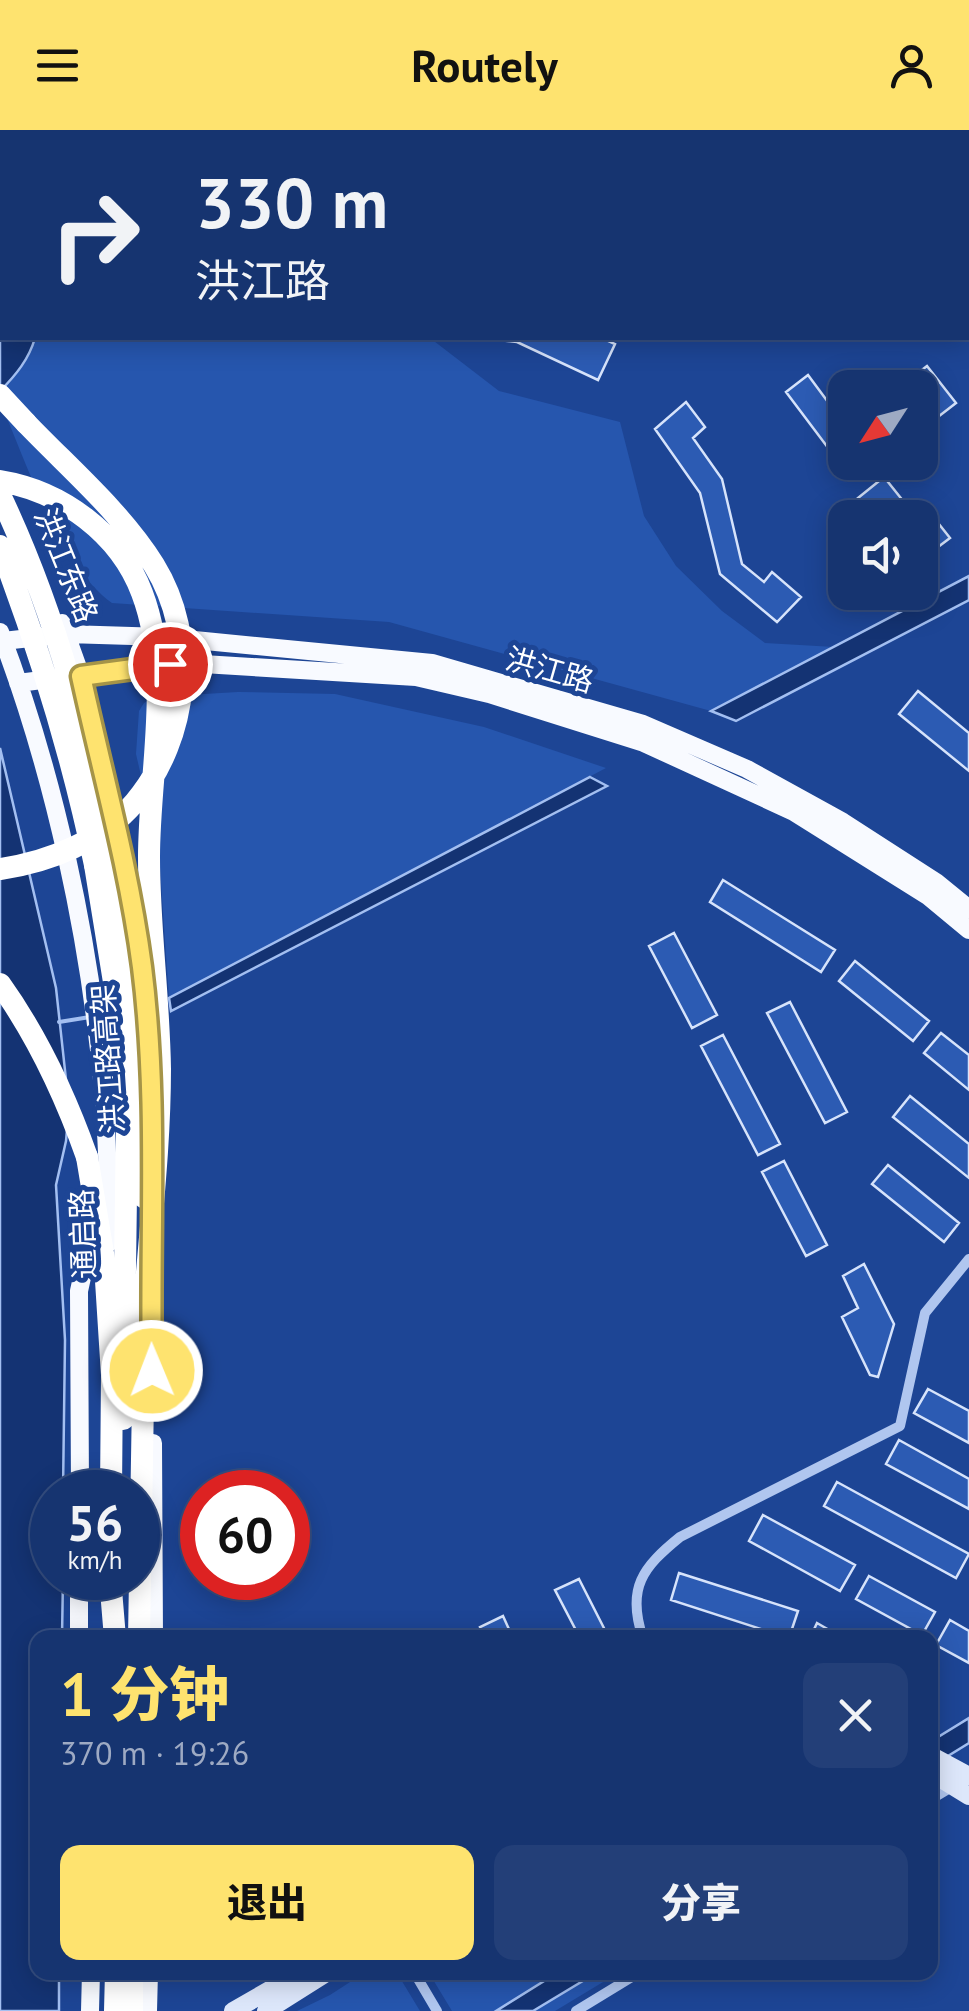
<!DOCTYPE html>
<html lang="zh">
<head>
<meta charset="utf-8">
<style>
	:root { --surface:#163470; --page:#233f78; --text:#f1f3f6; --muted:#9eaac3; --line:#354f83; --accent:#fee36f }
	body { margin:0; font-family:"PT Sans","Noto Sans SC",sans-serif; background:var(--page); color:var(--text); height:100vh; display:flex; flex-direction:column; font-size:38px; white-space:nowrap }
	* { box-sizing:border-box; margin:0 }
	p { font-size:32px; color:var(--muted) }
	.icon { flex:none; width:55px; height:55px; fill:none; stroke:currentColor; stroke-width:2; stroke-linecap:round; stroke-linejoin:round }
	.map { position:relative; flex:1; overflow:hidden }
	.drawer { position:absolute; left:30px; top:1500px; width:908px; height:350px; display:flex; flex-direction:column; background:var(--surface); border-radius:20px; box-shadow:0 5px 25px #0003,0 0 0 2px var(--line) }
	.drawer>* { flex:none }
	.banner { position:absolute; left:0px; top:0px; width:970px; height:210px; box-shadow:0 5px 25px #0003,0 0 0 2px var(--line); background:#163470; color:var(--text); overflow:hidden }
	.needle { width:65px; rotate:234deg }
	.controls { position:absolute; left:828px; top:240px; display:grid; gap:20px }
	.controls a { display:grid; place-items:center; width:110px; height:110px; border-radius:20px; background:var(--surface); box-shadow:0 5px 25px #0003,0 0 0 2px var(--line); font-size:50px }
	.speed { position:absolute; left:30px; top:1340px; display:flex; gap:20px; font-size:50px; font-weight:700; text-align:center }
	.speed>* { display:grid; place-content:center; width:130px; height:130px; border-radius:50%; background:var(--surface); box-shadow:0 5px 25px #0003,0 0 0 2px var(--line); line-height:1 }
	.speed small { font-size:25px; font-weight:400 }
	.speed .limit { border:15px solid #d22; background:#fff; color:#111 }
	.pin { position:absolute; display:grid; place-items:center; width:85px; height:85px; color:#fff; margin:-42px; border:5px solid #fff; border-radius:50%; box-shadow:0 2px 10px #0007 }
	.me { position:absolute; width:110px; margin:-55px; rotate:359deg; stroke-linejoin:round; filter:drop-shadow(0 0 8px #0008) }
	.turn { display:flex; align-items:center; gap:35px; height:210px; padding:0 30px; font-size:45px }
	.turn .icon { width:130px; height:130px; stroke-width:2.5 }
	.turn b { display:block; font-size:70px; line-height:85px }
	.round { display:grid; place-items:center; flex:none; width:105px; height:105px; border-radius:20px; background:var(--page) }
	.summary { display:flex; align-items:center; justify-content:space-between; height:170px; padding:0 30px }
	h1 { font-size:60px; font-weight:800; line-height:75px; color:var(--accent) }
	.primary-button { display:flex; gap:20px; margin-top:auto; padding:20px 30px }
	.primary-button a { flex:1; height:115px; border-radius:20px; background:var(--accent); color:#111; font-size:40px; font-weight:800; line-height:115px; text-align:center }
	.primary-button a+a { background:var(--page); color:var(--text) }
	header { display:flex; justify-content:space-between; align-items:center; height:130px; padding:0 30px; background:var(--accent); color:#111; font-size:45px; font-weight:800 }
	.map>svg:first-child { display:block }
	.green { fill:#2656ae }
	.water { fill:#143373; stroke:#a3bff1; stroke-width:2.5 }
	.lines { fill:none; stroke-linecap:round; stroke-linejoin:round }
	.stream { stroke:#a3bff1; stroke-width:4 }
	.building { fill:#2c5bb3; stroke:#d6e3fb; stroke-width:2.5 }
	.street { stroke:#b0c6ef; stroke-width:10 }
	.secondary { stroke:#dde7fb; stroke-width:18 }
	.primary { stroke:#f8faff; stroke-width:18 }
	.highway { stroke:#fff; stroke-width:22 }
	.highway-bridge { stroke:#fff; stroke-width:22 }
	.route-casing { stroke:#a59448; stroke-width:25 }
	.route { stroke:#fee36f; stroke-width:18 }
	.labels { text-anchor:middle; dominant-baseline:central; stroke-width:10; stroke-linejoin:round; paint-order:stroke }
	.street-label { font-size:30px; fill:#fff; stroke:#1d4595 }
</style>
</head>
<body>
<header><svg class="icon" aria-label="menu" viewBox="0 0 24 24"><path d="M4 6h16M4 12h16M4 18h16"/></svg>Routely<svg class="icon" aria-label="person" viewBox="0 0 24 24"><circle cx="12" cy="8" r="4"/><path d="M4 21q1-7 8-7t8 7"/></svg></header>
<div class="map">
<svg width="969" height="1881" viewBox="0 0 969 1881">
	<rect width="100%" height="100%" fill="#1d4595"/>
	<path class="green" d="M13,0H357L13,2Z
		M35,208H430L499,261L620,292L644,386L676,436L722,481L765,513L834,517L711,581L389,492L112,473C59,435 27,333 0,272V261C16,245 29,229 35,208Z
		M238,562L335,564L484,597L606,638L169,868L159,724L136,624L139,581L144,573L154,567Z
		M364,1843H397L420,1881H297L330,1865Z
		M429,1843H618L555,1881H452Z"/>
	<path class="water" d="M0,0H13L2,2V208H35C29,229 16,245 0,261Z
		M969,446V470L736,591L711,581Z
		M0,618L56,858L69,977L66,1011L56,1055L65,1210L63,1362H52V1448H63L62,1507L38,1508V1842L59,1843V1881H0Z
		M590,647L607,656L171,881L169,868Z
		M969,1588V1613L930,1637V1612Z
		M557,1843H596L533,1881H496Z"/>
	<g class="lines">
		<path class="stream" d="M59,892L90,887"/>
	</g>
	<path class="building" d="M478,208H602L615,214L598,250L517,212Z
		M927,236L956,273L934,290L920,272V258H909L905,253Z
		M808,245L845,295V332H853L844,339L786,262Z
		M686,272L705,297L693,308L722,349L742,434L764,452L772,442L801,467L777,492L720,444L700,363L655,299Z
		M884,347L916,387L927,379L950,408L922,429L920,388H890L888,385L873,388L858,368Z
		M918,561L969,603V641L899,584Z
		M723,750L835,820L821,842L710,772Z
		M674,803L717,885L692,898L649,816Z
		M855,831L929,891L913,911L839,851Z
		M790,872L847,982L825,993L767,883Z
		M941,903L969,925V960L924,923Z
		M723,905L780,1014L758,1025L701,916Z
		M910,966L969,1014V1048L893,987Z
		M784,1031L827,1115L806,1126L762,1042Z
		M888,1035L959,1093L944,1112L872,1054Z
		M864,1134L894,1194L878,1247L870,1245L842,1187L858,1178L843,1146Z
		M928,1259L969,1281V1313L914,1283Z
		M899,1310L969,1349V1379L886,1334Z
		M837,1352L969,1424L956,1448L824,1376Z
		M763,1385L855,1435L840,1461L749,1411Z
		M679,1443L798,1481L789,1508L671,1470Z
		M869,1446L935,1482L922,1505L856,1469Z
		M579,1449L609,1508H580L555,1460Z
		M503,1486L513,1508H485L480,1497Z
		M950,1490L969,1501V1533L936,1515Z
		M817,1493L843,1508H810Z"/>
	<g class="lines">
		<path class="street" d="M643,1508C626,1458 643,1437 680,1407L900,1296L925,1183L969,1129
			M930,1670L955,1655
			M414,1842L437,1881
			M576,1881L640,1842"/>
		<path class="secondary" d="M930,1625L969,1646
			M930,1642L969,1666
			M233,1881L301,1842
			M266,1881L328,1842"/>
		<path class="primary" d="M62,493L81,546L89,583
			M0,502C54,643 90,810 103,960C108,1011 108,1062 110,1112
			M3,511L67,504L164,507L432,533L643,594L747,639L843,692L936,752L969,779
			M18,553L170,534H203L416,547L489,564L644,613L794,682L928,766L969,800
			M126,740L142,840L146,897
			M153,1313L154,1508
			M80,1362L79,1161L95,1088
			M79,1508V1448
			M90,1881L91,1842
			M148,1881L149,1842"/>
		<path class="highway" d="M0,265L26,293
			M95,735L114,852L127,989L123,1289
			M116,743L142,940L145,1068
			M0,854C38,907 65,965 87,1027
			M139,1508L145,1150
			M132,1842V1881
			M115,1881L116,1842"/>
		<path class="highway-bridge" d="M0,351C62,361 120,404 142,463C173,544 149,641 149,727C149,797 159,868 160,939C160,1015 151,1090 145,1166
			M0,365C57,485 90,614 116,743
			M0,416C40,521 72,625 95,735
			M0,739C49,732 102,711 135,672C189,608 199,508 154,435C121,382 69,338 26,293
			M87,1027L105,1135L112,1245L111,1362
			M110,1448L115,1508"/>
	</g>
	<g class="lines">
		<defs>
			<path id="route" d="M152,1241C149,1107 159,971 142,837C129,738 102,642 81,546L170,534"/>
		</defs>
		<use href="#route" class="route-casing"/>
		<use href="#route" class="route"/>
	</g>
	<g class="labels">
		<g class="street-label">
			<text transform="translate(67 435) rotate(68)">洪江东路</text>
			<text transform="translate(550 539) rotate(16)">洪江路</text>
			<text transform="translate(107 929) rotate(-94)">洪江路高架</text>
			<text transform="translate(82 1104) rotate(-92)">通启路</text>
		</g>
	</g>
</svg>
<div class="controls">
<a><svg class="needle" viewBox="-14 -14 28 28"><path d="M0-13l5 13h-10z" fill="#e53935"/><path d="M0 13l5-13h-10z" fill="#9eaac3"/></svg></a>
<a><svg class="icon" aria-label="sound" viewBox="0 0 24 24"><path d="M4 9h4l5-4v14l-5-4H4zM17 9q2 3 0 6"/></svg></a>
</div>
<div class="speed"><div>56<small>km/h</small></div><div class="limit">60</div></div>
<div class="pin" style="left:170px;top:534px;background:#d93025"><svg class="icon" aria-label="arrive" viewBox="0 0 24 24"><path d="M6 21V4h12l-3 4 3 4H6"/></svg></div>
<svg class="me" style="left:152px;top:1241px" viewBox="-20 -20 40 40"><circle r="17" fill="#fee36f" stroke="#fff" stroke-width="3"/><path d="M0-11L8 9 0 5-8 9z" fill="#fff"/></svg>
<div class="banner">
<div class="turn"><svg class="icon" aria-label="right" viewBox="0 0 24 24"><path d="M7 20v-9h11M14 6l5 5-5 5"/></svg><div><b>330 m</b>洪江路</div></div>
</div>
<section class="drawer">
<div class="summary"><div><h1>1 分钟</h1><p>370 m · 19:26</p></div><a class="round"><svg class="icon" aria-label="close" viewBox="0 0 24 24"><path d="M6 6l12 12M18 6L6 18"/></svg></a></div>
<div class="primary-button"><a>退出</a><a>分享</a></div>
</section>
</div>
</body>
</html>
